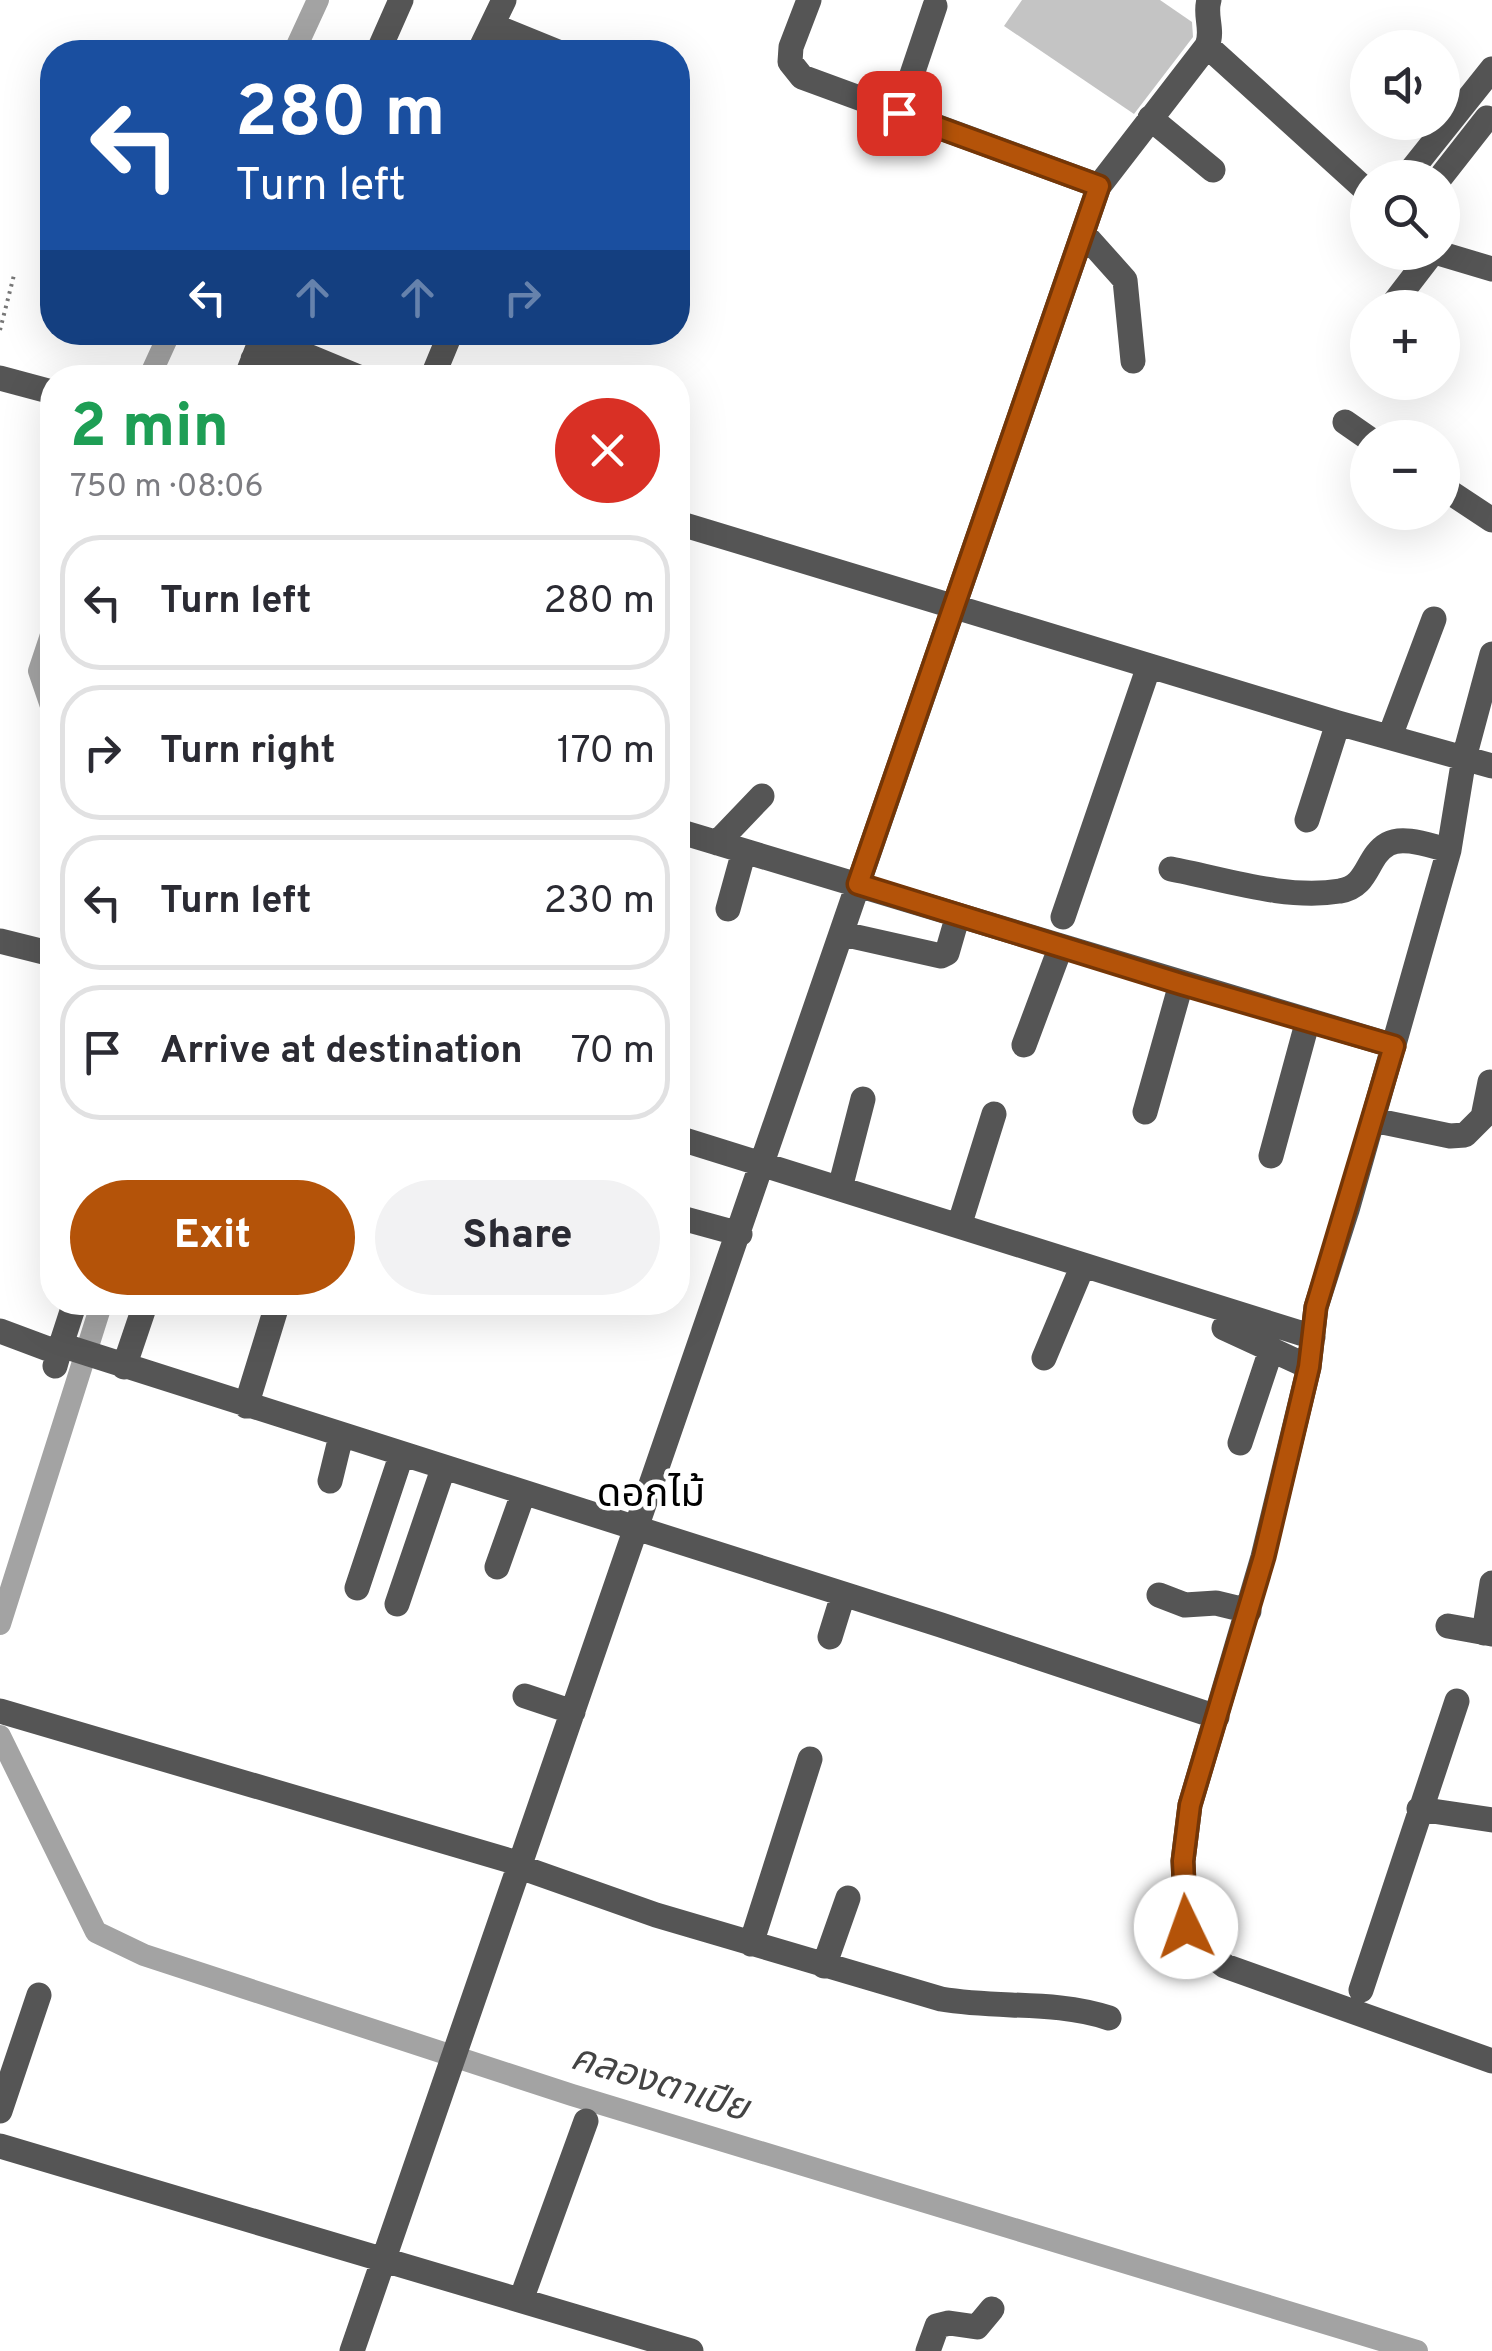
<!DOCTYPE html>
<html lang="en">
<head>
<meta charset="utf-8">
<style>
	:root { --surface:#fff; --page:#f2f2f3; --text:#2b2b33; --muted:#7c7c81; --line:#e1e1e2; --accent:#b45309 }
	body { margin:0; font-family:Overpass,"Noto Sans Thai",sans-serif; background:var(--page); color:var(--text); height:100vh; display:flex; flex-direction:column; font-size:38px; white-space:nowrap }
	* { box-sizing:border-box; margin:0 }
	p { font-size:32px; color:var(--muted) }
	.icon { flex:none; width:55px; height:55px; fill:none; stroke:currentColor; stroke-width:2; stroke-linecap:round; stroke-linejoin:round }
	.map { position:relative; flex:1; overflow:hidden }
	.sheet { position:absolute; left:40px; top:365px; width:650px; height:950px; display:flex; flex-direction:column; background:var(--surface); border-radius:40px; box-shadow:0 10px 40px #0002 }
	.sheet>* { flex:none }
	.banner { position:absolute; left:40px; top:40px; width:650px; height:305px; border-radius:40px; box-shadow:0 10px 40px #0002; background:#1a4fa0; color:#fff; overflow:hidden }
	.buttons { position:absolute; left:1350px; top:30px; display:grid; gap:20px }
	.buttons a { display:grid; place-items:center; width:110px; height:110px; border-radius:50%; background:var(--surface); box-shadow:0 10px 40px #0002; font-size:50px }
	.pin { position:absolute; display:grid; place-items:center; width:85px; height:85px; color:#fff; margin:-42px; border-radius:20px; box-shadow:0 5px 15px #0006 }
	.me { position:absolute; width:110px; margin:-55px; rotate:357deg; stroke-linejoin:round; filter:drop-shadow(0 0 8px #0008) }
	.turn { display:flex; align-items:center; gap:35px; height:210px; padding:0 30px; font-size:45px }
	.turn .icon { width:130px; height:130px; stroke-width:2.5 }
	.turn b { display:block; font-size:70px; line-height:85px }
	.lanes { display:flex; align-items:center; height:95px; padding:0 30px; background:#0003; justify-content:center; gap:50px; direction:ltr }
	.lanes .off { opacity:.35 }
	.round { display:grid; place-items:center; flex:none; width:105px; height:105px; border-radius:52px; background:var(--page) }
	.summary { display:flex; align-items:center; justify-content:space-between; height:170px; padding:0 30px }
	h1 { font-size:60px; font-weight:800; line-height:75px; color:#1e9e55 }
	.cta { display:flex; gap:20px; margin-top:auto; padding:20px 30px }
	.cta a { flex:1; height:115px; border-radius:60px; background:var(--accent); color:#fff; font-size:40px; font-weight:800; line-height:115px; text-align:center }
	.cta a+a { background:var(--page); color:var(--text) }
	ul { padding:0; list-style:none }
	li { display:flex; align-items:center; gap:30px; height:135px; margin:0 20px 15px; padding:0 10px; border:5px solid var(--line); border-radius:40px }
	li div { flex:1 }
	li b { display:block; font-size:38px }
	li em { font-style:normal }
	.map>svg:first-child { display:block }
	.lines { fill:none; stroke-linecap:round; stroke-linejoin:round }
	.canal { stroke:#a3a3a3; stroke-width:22 }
	.building { fill:#c4c4c4 }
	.path { stroke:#777; stroke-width:4; stroke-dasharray:2.5 5; stroke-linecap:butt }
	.minor { stroke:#555; stroke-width:25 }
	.route-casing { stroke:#753606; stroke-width:25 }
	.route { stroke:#b45309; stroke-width:18 }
	.labels { text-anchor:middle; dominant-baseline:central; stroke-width:9; stroke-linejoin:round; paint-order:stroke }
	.water-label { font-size:38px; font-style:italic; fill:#444; stroke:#fff }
	.quarter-label { font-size:40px; fill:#000; stroke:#fff }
</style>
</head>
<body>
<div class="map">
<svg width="1492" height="2351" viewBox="0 0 1492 2351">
	<rect width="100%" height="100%" fill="#fff"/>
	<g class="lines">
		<path class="canal" d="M294,52L318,0
			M149,378L170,332
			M52,632L39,671L52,709
			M0,1624L102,1302
			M0,1736L96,1932L144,1955L572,2095L1417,2351"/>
	</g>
	<path class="building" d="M1022,0H1160L1192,22L1193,37L1134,114L1004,26Z"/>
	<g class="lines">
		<path class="path" d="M0,330L14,275"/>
		<path class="minor" d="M809,0L791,47L790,62L802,77L1099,186
			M494,26L558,52
			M1207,46L1368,192
			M378,52L401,0
			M479,52L504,0
			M899,113L935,6
			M1150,118L1213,170
			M1405,178L1492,69
			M1440,178L1487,118
			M1083,233L1125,280L1133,361
			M1435,252L1492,269
			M1393,304L1433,252
			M262,337L361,378
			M253,359L297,378
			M0,378L52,392
			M246,378L264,332
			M432,378L451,332
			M1345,422L1368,438
			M1442,487L1492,520
			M678,523L1338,723L1492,766
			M1492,654L1464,758L1449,850L1347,1210L1316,1307L1309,1367L1263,1557L1190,1805L1183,1861L1186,1927L1199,1946L1225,1966L1492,2061
			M1390,736L1434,619
			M1307,820L1338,723
			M678,831L1394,1046
			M717,843L762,796
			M1171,869C1224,879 1285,900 1340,891C1369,887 1366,856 1388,844C1404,835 1433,847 1449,850
			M728,909L744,851
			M1063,917L1149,666
			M843,934L941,956L947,953L958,915
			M0,941L52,954
			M1024,1045L1061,946
			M1145,1112L1181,984
			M1373,1120L1450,1136L1465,1135L1483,1117L1490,1082
			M678,1138L1313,1337
			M1271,1156L1308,1020
			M840,1188L863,1099
			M678,1217L740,1234
			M959,1226L994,1114
			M1224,1328L1309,1367
			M0,1331L59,1353
			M61,1345L75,1302
			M1044,1358L1083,1265
			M55,1366L61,1345L941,1625L1217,1717
			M124,1367L146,1302
			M246,1406L278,1302
			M1240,1443L1271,1350
			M330,1481L341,1436
			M497,1567L523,1494
			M357,1588L401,1456
			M1159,1595L1185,1605L1216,1603L1249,1611
			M397,1604L443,1469
			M1448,1626L1492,1634
			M1484,1633L1492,1583
			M830,1637L843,1595
			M525,1696L573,1712
			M0,1711L521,1864
			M1419,1809L1492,1820
			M520,1867L656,1915L941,1999C1000,2009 1053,2000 1109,2018
			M751,1944L810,1759
			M824,1966L848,1898
			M1361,1990L1457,1701
			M0,2111L39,1995
			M0,2146L691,2351
			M521,2300L586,2121
			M352,2351L1099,186L1207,46C1214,30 1204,16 1209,0
			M928,2351L937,2326L949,2323L977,2327L992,2309"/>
	</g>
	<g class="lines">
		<defs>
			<path id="route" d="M899,113L1099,186L858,884L1181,984L1394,1046L1316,1307L1309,1367L1264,1557L1190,1805L1183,1861L1186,1927"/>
		</defs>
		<use href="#route" class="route-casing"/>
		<use href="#route" class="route"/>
	</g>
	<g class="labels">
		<g class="water-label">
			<text transform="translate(659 2085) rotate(17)">คลองตาเปีย</text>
		</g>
		<g class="quarter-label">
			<text x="651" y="1496">ดอกไม้</text>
		</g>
	</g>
</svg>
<div class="buttons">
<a><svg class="icon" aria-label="sound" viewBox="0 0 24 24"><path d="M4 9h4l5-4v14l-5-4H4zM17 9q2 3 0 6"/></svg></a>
<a><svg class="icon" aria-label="search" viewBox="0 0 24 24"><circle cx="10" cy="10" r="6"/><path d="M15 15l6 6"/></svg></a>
<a>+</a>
<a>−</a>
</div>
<div class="pin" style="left:899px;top:113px;background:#d93025"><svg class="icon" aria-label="arrive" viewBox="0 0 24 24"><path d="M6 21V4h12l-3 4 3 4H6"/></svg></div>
<svg class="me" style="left:1186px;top:1927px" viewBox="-20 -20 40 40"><circle r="19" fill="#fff"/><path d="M0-13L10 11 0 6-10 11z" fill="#b45309"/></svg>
<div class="banner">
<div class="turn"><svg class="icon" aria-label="left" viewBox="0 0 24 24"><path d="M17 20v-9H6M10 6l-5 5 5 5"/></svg><div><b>280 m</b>Turn left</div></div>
<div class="lanes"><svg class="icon" aria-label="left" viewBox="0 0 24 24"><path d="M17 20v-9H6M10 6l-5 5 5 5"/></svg><svg class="icon off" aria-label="ahead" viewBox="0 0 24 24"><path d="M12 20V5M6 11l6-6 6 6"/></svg><svg class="icon off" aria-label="ahead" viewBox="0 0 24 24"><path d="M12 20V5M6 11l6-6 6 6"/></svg><svg class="icon off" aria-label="right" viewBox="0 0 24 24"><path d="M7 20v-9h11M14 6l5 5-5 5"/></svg></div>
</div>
<section class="sheet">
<div class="summary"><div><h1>2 min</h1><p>750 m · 08:06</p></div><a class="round" style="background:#d93025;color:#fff"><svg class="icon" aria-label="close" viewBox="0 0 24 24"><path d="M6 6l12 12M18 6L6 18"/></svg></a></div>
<ul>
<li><svg class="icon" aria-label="left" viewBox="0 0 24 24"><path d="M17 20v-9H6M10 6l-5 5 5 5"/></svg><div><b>Turn left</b></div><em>280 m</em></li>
<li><svg class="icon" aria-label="right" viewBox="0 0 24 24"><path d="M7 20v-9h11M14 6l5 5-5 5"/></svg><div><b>Turn right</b></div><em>170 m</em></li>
<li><svg class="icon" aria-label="left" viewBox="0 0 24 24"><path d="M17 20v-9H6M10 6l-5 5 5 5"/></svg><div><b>Turn left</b></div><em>230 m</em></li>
<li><svg class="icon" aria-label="arrive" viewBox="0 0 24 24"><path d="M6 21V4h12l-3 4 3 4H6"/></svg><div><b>Arrive at destination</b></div><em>70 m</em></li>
</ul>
<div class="cta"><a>Exit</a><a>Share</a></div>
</section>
</div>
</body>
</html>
